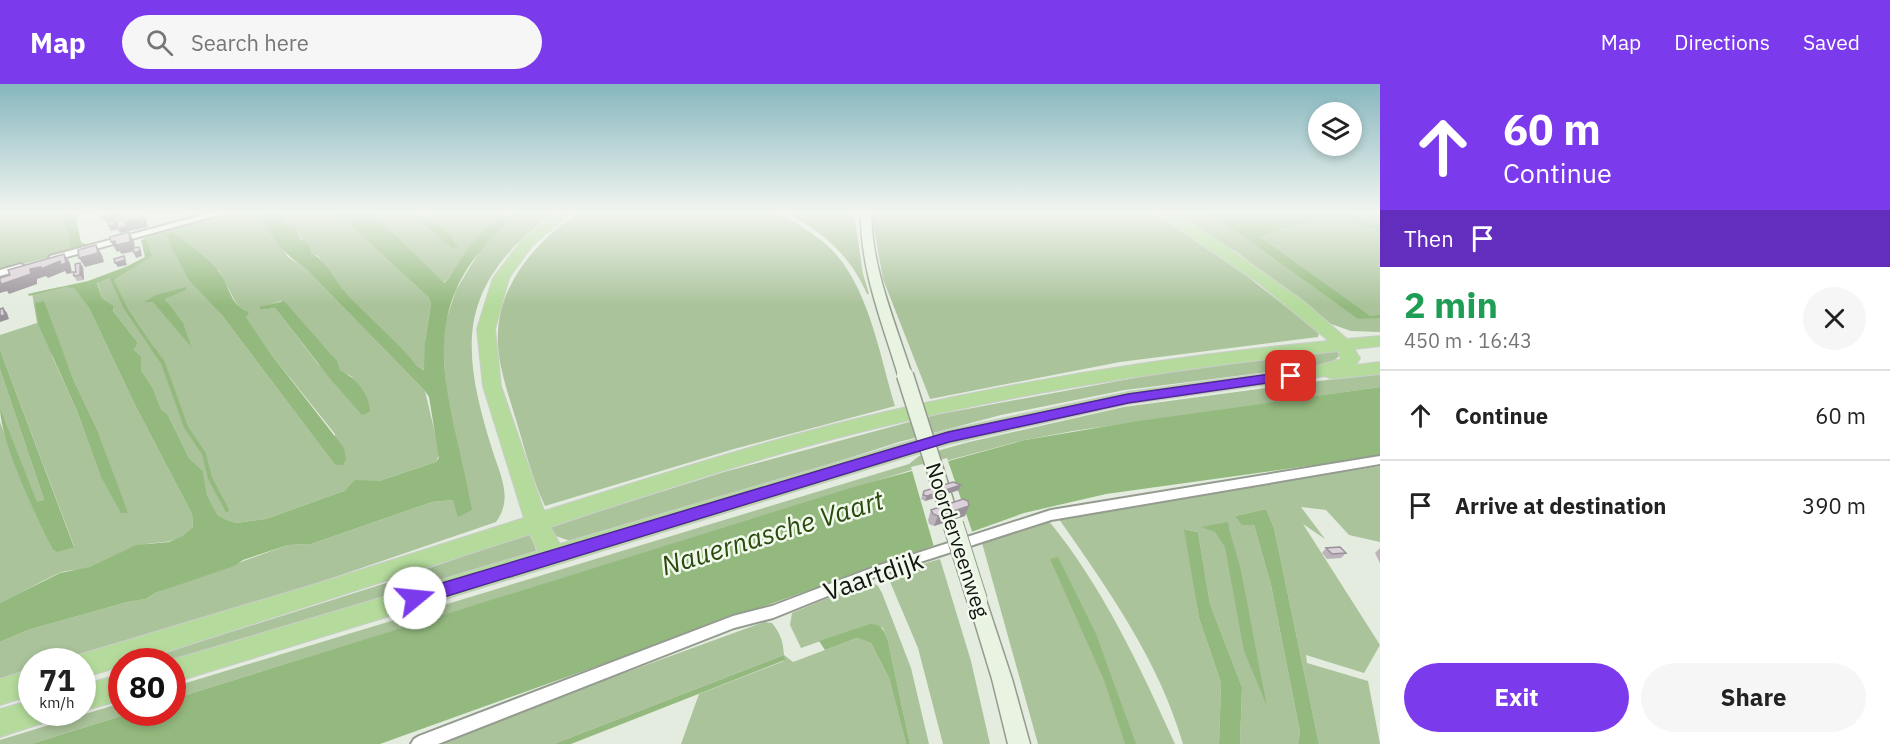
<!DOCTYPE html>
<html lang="en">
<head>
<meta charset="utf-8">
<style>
	:root { --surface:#fff; --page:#f6f6f6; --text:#222; --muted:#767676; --line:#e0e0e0; --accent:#7c3aed }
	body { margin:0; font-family:"IBM Plex Sans",sans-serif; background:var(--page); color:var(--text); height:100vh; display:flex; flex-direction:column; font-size:22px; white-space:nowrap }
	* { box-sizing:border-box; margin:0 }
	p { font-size:20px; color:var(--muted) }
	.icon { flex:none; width:33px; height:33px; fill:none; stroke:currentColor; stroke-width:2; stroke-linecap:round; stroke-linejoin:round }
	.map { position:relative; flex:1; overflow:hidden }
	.sheet { display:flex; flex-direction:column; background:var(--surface); width:510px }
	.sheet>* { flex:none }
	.hud { background:#7c3aed; color:#fff; overflow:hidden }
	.fabs { position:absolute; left:1308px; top:18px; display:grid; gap:12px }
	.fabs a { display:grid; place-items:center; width:54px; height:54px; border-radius:50%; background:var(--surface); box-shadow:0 3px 9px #0003; font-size:30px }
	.speed { position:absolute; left:18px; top:564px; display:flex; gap:12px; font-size:30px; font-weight:700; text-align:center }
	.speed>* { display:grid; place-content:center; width:78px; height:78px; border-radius:50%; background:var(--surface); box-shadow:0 3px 9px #0003; line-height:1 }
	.speed small { font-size:15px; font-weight:400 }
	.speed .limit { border:9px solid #d22; background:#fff; color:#111 }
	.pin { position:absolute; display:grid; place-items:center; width:51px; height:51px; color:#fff; margin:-26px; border-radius:12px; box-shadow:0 3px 9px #0006 }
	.me { position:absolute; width:66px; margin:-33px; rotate:73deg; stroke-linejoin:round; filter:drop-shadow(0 0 4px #0008) }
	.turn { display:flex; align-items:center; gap:21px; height:126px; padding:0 24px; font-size:27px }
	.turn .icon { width:78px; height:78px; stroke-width:2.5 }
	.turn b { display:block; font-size:42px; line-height:51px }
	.then { display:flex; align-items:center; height:57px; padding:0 24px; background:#0003; gap:12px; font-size:22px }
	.round { display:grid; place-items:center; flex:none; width:63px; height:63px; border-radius:32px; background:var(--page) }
	.headline { display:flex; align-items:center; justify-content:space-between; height:102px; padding:0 24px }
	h1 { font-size:36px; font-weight:700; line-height:45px; color:#1e9e55 }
	.button { display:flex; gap:12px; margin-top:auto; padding:12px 24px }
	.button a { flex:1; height:69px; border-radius:36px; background:var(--accent); color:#fff; font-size:24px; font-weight:700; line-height:69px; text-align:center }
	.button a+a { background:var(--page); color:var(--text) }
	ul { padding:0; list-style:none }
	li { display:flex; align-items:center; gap:18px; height:90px; padding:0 24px; border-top:2px solid var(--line) }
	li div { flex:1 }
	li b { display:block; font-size:22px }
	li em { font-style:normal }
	header { display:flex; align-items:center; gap:36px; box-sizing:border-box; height:84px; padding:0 30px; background:var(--accent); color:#fff }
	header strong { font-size:28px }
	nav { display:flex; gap:33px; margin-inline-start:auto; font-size:21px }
	.search { width:420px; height:54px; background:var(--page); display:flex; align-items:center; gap:15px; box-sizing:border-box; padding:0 21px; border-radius:33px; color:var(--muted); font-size:22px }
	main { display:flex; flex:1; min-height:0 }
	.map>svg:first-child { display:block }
	.green { fill:#aac39a; fill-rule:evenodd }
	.water { fill:#94b97e }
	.pier { fill:#e4ece0 }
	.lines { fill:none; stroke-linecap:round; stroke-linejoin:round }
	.stream-far1 { stroke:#94b97e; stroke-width:3 }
	.stream { stroke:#94b97e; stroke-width:4 }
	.street-casing { stroke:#949b8f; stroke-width:4 }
	.secondary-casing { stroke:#949b8f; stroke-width:3 }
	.highway-casing { stroke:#cbcccb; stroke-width:2 }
	.street { fill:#fff; fill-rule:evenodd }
	.secondary { fill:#e8f4e1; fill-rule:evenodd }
	.highway { fill:#b4db9c; fill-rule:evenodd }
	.secondary-bridge-far1-casing { stroke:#949b8f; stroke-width:19; stroke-linecap:butt }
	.secondary-bridge-casing { stroke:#949b8f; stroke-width:22; stroke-linecap:butt }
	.secondary-bridge-far1 { stroke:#e8f4e1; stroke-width:16 }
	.secondary-bridge { stroke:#e8f4e1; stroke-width:20 }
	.wall { fill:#bdb3bb }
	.shaded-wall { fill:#9a9299 }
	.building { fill:#dcd0da; stroke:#9a9299; stroke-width:1.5 }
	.route { fill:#7c3aed; stroke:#51269a; stroke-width:1.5 }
	.labels { text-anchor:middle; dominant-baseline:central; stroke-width:5; stroke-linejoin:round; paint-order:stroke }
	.street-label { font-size:21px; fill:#131511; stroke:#f2f9ed }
	.near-street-label { font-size:26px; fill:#131511; stroke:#f2f9ed }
	.near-water-label { font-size:27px; font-style:italic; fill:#2a4b0d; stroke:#f2f9ed }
</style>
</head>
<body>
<header>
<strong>Map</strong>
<div class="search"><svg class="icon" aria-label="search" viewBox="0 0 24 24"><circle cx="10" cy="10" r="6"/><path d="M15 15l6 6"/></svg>Search here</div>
<nav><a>Map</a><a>Directions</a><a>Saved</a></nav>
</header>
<main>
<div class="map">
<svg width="1380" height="660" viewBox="0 0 1380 660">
	<rect width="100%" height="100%" fill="#e4ece0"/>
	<path class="green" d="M0,129H86L73,132L81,158L90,163L0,186Z
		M226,129H260L288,173L306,185L425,307L440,370L436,378L379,397H355L344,407L266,435L236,439L227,436L218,431L212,421L207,410L203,387L189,374L168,331L161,325L153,304L141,286V272L134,266L138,259L113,227L114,222L102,214L97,197L144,174L148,168L143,154ZM170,157L219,187L235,217L271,270L335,350V381L221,230C203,207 178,186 170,157ZM186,206L165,214L191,262L153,217ZM281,217L331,270L340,286L354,294L319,281L275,224L262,226L259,224Z
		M279,129H337L429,214L431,220L425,258V286L417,282L373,240L341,203L318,172L311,169L298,150L286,141Z
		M373,129H410L451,164L456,160V158L423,129H507L465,169L449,194L443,199Z
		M520,129H553C457,201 459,261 493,368C501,393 513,415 496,438L303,504L77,577L32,578L31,591L0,600V558L28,546L127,518L146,515L155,509L288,461L311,460L432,418L453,416L460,375L446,307L443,259L445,239L456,206L484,160Z
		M577,129H777C797,139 816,150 831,165C869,203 880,273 895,322L734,365L545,422C532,395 525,365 516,336C509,312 499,285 498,260C495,203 534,160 577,129Z
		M786,129H854L863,190L869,210H867C851,173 823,147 786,129Z
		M871,129H1150C1210,160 1262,204 1314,245L1319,250L1318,253L1120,278L930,315L883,195Z
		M1170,129H1380V248L1351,247L1331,240L1238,169Z
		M60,203H74L89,224L136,323L192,430L193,443C178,462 162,456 142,461C123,465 109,476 91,483C81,487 69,485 59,489C39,498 20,510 0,519V338L28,411L52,464L74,462L0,266V251L37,239L32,209ZM43,217L74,297L97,345L127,429L100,391L77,327L52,272Z
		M1339,266L1340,271L1335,276L1324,281L1125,306L1001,331L899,358L758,403L573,458L550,450L546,444L724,388L935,331L1199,282Z
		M0,285L44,416L37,419L0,323Z
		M1380,289V303L1073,347L1025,356L908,387L173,615V603L909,380L919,372L969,358L1124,323Z
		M1380,382V458L1349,451L1326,426L1301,423L1325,455L1303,440L1380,561L1364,589L1306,571L1307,579L1368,597L1380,660H1319L1274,444L1266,425L1235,432L1254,441L1271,501L1300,648L1298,660H1240L1242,603L1210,520L1198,448L1185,445L1199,534L1221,599L1219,660H1183C1158,575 1109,507 1059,435L1137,420Z
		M1048,436C1103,503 1139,581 1175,660H1038L982,459Z
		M530,449L537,469L172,577H139L386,499Z
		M940,475L971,577L990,660H943L918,564L888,493L893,489Z
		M873,499L878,502L882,509L911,584L929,660H910L888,557L883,544L869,540L801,564L790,541L792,529L854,503Z
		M764,538L772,539C781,550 783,558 784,571L793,578L857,554L871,559L889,594L906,660H681L699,610L784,577V571L554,660H429Z
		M121,619L122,628L131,629L31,660H0V656Z"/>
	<path class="water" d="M67,129H75L81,159L89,162L78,165L70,163L69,150L60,136Z
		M260,129H279L286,141L295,143L300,155L308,159L311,169C325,175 332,192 342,204C365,232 395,254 417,282L424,286L425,258L431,220L429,214L337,129H373L444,199L449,194C464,169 488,129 520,129C403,221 450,305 472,426L458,433L453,416L432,418L311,460L288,461L243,476L234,482L155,509L146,515L127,518L28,546L0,558V519L60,489L90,483L136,461L169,458L183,452L193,443L192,430L136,323L89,224L74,204L65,203L29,212L28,210L88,197L128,182L145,173L141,156L146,155L152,172L115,195L112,199L109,194L97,199L102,214L114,222L113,227L138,259L134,266L141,272V286L153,304L161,325L168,331L189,374L203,387L207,410L212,421L218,431L227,436L236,439L266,435L344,407L355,396L379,397L436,378L439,374L429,313L425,307L306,185C284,170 270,153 260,129Z
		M410,129C427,129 451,147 458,163L451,164Z
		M1205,129H1355L1353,131L1356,133L1380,141V147C1367,143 1352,137 1338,136C1322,134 1274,146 1260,153L1370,232L1380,231V234L1358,235L1246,154Z
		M173,148C187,160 208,173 219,188C229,200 231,224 249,228L246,233L271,270L344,364L346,375L343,381H335L221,230L189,196L172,165L167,150Z
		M186,203V206L165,215L183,239L192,264L153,218H144L156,211Z
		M44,217L74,297L97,345L128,429H121L100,391L77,327L39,242L35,219Z
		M284,217L337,277L340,286C355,294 370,310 370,328L362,331L332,297L275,224L261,226L259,223Z
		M0,266L74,463L57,468L52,464C36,432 0,357 0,323L37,418L44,416L0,285Z
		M1380,303V372L1106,410L1024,429L380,660H31L131,629L172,628L173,615L857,402L1025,356L1132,338Z
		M1266,425L1274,444L1319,660H1298L1300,648L1271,501L1254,441H1242L1235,432Z
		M1228,438C1228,445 1238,473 1240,483C1250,529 1257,576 1267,622L1244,567L1225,463L1215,448L1201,443Z
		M1184,445L1198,448L1210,520L1242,603L1240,660H1219L1221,599L1199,534Z
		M1058,473L1096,550L1136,660H1125L1104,596L1050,475Z
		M869,540C882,540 884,546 888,557L910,660H906L889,594L871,559L857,554L825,566L819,557Z
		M784,571L785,576L571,660H554Z"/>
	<path class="pier" d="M947,374L973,450L934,463L911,383Z"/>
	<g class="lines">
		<path class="stream-far1" d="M181,136L207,129
			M113,198L126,225L155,268"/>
		<path class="stream" d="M154,266L163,279L186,343L204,370L210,394L227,426"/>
		<defs>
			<path id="street" d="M211,129H225L56,176H50L49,174L50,172Z
				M21,180L25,183L24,185L0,192V186Z
				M1380,372V380L1051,436L880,491L773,534L734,544L438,660H411L414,655L419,652L733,532L772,522L877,482L1051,426Z"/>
			<path id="secondary" d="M861,129H871C872,185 895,238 912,291L910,294L905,296L898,291C882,238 860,185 861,129Z
				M977,508L984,510L986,516L1012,595L1030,660H1008L992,595L968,516L970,510Z"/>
			<path id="highway" d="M555,129H571L532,162L509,194L495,245L501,302L544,427C658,391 772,354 889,327C1034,294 1181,271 1329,257L1260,200L1155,129H1173L1210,151L1302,216L1347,255L1380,252V262L1354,265L1360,274L1356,281L1380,278V290L1332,295L1325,292L1128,320L949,360L172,599V578H165L538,467L530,450L135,578H122V582L82,594V578H71L73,573L82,570L329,496L524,434L483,302L477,245L493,194L522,156ZM1338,267L1341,275L1313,283L1128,308L948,346L560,460L550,443C662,406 774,368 889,341C1037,305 1187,283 1338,267Z
				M32,585V611L0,621V595Z
				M122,590V616L82,627V601Z
				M32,616V628H50L46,638L0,653V625Z"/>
		</defs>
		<use href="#street" class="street-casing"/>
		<use href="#secondary" class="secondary-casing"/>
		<use href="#highway" class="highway-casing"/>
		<use href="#street" class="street"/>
		<use href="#secondary" class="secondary"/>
		<use href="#highway" class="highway"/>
		<defs>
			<path id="secondary-bridge-far1" d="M905,291L953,442"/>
			<path id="secondary-bridge" d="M953,440L977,516"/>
		</defs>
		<use href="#secondary-bridge-far1" class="secondary-bridge-far1-casing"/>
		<use href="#secondary-bridge" class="secondary-bridge-casing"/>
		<use href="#secondary-bridge-far1" class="secondary-bridge-far1"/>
		<use href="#secondary-bridge" class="secondary-bridge"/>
	</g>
	<path class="wall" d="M80,179L83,183L84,196L77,197L74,192Z
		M961,401L959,406L925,417L921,415L924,407Z
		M931,426L965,432L934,442L929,440L928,436Z
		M1326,464L1346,469L1341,474L1327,475L1322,469Z
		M1380,464V479L1375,469Z"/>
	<path class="shaded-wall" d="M114,129H129V130L105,137L102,133Z
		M142,129L146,136L148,143L120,149L118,145L125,138Z
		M114,136L117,140L118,145L111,147L109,142Z
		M129,148L134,157L135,167L122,170L119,167L117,168L111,158L115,157Z
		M96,161L102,171L104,178L85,183L79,174Z
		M139,163L141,167L142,172L136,174L134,169Z
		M64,170L70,179L72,189L67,190L65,187L48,194L46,192L37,195V200L9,210L7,207L0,209V198L30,185L60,177Z
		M124,172L127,181L118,183L115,179Z
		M80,179L83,183L84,196L80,191Z
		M3,224L7,229L9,235L0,238V232Z
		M961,401L959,406L925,417L927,412Z
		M969,422L965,432L934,442L938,432Z"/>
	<path class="building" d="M102,129H114L102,133L100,130Z
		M122,129H141L143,134L125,138Z
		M123,134L127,142L118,145L116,136Z
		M114,136L115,141L109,142L108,137Z
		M129,148L130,158L116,161L115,157L111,158L110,153Z
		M96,161L98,169L79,174L78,166Z
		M139,163L140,167L134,169L133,164Z
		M64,170L66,179L61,181L60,177L41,185V183L30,185L31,190L2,200L0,198V194L10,191L8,186Z
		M124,172L125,176L115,179L114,175Z
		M80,179V191L74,192L73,188H76L75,180Z
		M3,224L5,231L0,232V225Z
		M953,398L961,401L927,412L923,411L924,407Z
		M963,415L968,417L969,422L938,432L933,430L931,426Z
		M1340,463L1346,469L1332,470L1326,464Z"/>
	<linearGradient id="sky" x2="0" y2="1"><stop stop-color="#86b6be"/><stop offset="0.58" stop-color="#f3f6f1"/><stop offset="1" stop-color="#f3f6f1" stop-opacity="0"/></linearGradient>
	<rect width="1380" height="222" fill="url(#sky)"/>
	<path class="route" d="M1291,287L1297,292L1295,295L1128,319L949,358L415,522L409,520L406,514L409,509L415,507L948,348L1128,310Z"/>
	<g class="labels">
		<g class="street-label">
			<text transform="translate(958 456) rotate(72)">Noorderveenweg</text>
		</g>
		<g class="near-street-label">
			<text transform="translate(873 491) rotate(-19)">Vaartdijk</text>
		</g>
		<g class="near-water-label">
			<text transform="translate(772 448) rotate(-17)">Nauernasche Vaart</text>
		</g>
	</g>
</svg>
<div class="fabs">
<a><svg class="icon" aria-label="layers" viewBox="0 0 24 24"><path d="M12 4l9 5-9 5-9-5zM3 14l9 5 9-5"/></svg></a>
</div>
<div class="speed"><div>71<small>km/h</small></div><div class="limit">80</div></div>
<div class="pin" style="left:1291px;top:292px;background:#d93025"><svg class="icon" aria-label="arrive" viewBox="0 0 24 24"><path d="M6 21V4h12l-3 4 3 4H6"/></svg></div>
<svg class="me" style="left:415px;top:514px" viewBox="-20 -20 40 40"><circle r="19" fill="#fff"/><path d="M0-13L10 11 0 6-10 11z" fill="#7c3aed"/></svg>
</div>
<section class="sheet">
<div class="hud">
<div class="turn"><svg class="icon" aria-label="ahead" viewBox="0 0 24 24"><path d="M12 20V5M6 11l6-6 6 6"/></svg><div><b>60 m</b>Continue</div></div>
<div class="then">Then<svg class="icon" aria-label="arrive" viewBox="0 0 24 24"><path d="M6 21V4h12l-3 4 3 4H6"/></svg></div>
</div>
<div class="headline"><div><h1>2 min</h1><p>450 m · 16:43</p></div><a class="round"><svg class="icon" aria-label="close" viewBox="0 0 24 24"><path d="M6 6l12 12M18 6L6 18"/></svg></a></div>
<ul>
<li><svg class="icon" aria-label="ahead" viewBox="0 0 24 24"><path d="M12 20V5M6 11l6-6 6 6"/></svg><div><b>Continue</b></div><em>60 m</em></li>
<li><svg class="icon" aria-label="arrive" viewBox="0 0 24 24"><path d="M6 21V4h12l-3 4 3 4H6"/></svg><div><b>Arrive at destination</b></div><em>390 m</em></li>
</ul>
<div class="button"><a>Exit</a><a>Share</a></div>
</section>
</main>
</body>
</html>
